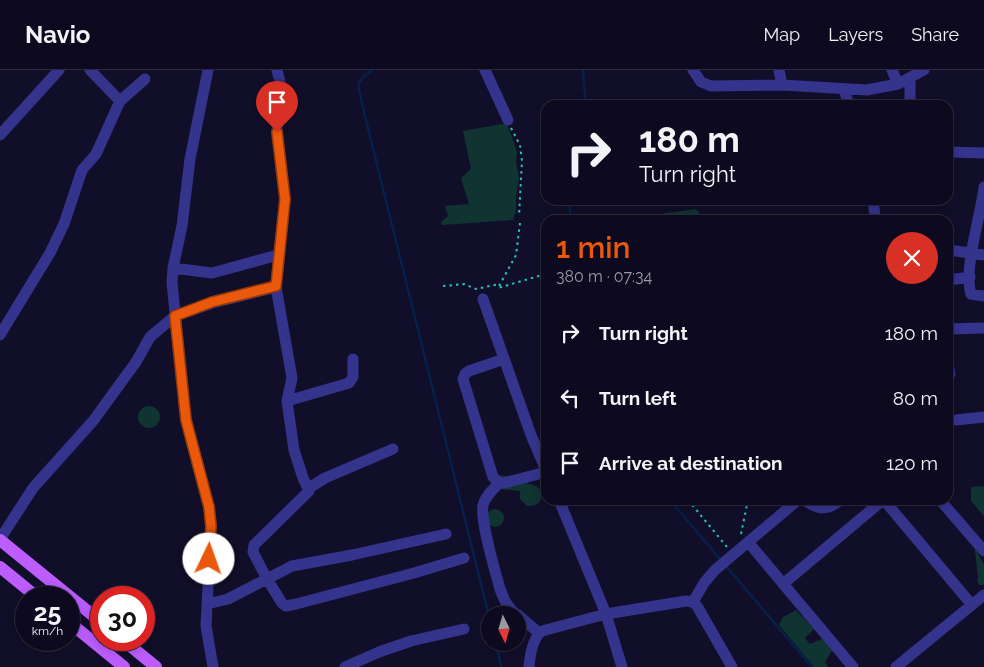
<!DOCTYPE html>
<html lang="en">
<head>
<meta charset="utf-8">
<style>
	:root { --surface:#0d0a1f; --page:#1b182c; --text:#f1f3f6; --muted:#9a9aa4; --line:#2d2b3d; --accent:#ea580c }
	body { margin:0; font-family:Raleway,sans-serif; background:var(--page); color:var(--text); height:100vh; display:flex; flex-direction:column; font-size:19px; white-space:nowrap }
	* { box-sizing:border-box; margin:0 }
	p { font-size:16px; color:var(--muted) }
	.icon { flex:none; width:28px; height:28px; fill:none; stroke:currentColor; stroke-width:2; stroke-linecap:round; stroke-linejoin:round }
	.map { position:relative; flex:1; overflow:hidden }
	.details { position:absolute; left:541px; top:145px; width:412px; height:290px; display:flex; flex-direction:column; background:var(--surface); border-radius:15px; box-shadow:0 2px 12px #0003,0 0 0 1px var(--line) }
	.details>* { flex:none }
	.banner { position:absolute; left:541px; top:30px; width:412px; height:105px; border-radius:15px; box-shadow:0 2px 12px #0003,0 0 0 1px var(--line); background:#0d0a1f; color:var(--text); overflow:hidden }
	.needle { width:32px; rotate:175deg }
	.controls { position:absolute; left:481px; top:536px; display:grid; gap:10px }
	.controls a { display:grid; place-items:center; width:45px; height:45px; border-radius:50%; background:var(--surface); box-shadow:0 2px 12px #0003,0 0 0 1px var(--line); font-size:25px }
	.speed { position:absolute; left:15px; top:516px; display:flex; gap:10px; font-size:25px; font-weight:700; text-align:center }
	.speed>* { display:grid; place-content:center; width:65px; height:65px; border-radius:50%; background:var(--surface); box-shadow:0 2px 12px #0003,0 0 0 1px var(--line); line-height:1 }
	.speed small { font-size:12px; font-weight:400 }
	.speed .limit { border:8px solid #d22; background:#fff; color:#111 }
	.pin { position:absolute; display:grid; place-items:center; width:42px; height:42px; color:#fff; margin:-51px -21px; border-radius:50% 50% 50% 0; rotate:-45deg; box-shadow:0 0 5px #0007 }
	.pin .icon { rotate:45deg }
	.me { position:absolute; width:55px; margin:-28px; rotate:3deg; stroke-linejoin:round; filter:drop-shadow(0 0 4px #0008) }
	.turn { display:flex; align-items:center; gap:18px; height:105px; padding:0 15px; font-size:22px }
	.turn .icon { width:65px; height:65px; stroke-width:2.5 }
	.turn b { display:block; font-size:35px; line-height:42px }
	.round { display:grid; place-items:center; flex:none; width:52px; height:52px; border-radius:26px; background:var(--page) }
	.summary { display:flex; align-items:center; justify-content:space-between; height:85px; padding:0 15px }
	h1 { font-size:30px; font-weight:600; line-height:38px; color:var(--accent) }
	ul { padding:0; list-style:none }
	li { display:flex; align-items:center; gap:15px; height:65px; padding:0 15px }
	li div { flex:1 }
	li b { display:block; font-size:19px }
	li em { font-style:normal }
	header { display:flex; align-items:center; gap:30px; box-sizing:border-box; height:70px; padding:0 25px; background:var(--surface); border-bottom:1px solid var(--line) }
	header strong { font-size:24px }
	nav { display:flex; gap:28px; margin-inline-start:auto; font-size:18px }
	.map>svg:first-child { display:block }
	.green { fill:#103431 }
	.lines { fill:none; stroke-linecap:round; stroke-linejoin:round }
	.stream { stroke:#05214b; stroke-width:2.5 }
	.path { stroke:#24c5b6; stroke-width:2; stroke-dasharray:2.5 4; stroke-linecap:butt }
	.minor { stroke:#35348d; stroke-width:11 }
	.primary { stroke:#bd5dff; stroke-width:12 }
	.route-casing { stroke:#983908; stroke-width:12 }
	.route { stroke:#ea580c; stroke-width:9 }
</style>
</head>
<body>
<header>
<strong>Navio</strong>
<nav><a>Map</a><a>Layers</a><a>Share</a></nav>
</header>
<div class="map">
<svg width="984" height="597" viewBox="0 0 984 597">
	<rect width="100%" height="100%" fill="#110e29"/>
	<path class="green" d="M507,53L517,82L516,92L519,108L516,126V140L513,150L442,155L441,152L448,146L445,136L469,134L461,108L471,99L463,61Z
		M647,130H731L662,136Z
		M696,139L706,150H655L651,146H645Z
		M138 347a11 11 0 1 1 22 0a11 11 0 1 1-22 0Z
		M499,405L531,409L527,414C547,414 546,438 527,436L520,429V421L499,419L492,411Z
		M984,416V446L971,431V417Z
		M486 448a9 9 0 1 1 18 0a9 9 0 1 1-18 0Z
		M974,472L979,486L984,494V515H979L977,509L978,508Z
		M796,540L814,559L805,568L810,574L824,568L833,579L825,592L828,597H814L779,555L783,547Z"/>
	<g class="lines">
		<path class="stream" d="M372,0L364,6L358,14L363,38L490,550
			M583,0L586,35
			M569,130L570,142L574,150
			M670,430L720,489
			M726,496L812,597
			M496,572L501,597"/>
		<path class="path" d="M511,58L520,75L522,91L519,146
			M520,153L516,185L498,218L542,205
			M443,216L464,214L476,219L499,214
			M688,430L727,477
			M741,464L748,430"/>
		<path class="minor" d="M90,0L120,31
			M208,0L190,89L182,156L173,198L172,213L186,350L209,437L211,456L206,556L213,597
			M277,0L280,12L277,62L285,129L276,217L292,308L287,331L294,380L303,408L309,421
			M485,0L508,50
			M693,0L701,12L711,16L782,15L867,20L898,14L924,0
			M779,0L782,15
			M892,0L898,14
			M910,8V35
			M844,20L849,35
			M0,65L59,0
			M949,82L984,83
			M984,117C981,146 963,199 971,224L984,226
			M873,130L875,146
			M949,180L984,185
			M173,198L212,203L278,185
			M949,210L970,207
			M483,229L531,365L546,400
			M949,259L984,258
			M0,265L50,183L64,154L82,100L96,84L120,31L145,9
			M504,289L469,301L465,304L463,309L493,407L499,413H504L546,402
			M949,299L950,304
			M287,331L349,313L353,307V289
			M956,350L984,347
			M393,379L325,408L309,418V421L254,475L253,482L267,509L282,533L286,536L296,534L414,503L464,488
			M499,413C493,420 485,426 483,435C480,451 495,500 500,519C504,530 508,538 517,545
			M559,430L606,544L622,597
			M805,430C818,441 828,440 841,430
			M884,430L972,535
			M940,430L984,481
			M0,469L33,418L93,351L136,292L150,267L175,246L212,233L276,217
			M748,472L853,597
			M783,514L883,430
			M693,532L704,513L715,500L798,430
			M207,534L228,529L292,496L352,485L446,464
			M518,545L539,563
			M345,597L379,582L411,571L464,559
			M529,597C530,586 533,567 542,561L606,544L686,531L693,532L697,536L732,597
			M896,597L984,525"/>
		<path class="primary" d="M0,470L101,552
			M0,497L38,528
			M69,552L124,597
			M123,570L156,597"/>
	</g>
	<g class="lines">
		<defs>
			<path id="route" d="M209,489L211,456L209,437L186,350L175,246L212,232L276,216L285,129L277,62"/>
		</defs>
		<use href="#route" class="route-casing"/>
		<use href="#route" class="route"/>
	</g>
</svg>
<div class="controls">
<a><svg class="needle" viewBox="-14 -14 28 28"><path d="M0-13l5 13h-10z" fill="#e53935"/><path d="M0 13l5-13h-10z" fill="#9a9aa4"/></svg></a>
</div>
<div class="speed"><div>25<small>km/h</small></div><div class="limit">30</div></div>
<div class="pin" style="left:277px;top:62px;background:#d93025"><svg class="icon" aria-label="arrive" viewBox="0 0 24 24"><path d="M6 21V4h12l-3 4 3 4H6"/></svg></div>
<svg class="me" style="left:209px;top:489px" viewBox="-20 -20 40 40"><circle r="19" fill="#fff"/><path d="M0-13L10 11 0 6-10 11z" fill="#ea580c"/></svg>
<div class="banner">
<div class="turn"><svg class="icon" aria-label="right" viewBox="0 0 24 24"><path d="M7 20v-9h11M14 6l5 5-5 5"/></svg><div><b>180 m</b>Turn right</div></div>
</div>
<section class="details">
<div class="summary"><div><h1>1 min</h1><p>380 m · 07:34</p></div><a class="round" style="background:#d93025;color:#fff"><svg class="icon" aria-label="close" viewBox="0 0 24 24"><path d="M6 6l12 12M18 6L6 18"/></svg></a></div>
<ul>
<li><svg class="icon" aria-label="right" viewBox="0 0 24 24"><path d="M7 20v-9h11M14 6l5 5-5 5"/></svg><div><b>Turn right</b></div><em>180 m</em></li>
<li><svg class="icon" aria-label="left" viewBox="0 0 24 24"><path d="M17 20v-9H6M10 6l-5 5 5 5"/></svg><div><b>Turn left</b></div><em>80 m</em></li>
<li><svg class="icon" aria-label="arrive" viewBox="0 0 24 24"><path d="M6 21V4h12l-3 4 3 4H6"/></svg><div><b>Arrive at destination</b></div><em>120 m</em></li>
</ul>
</section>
</div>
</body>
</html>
